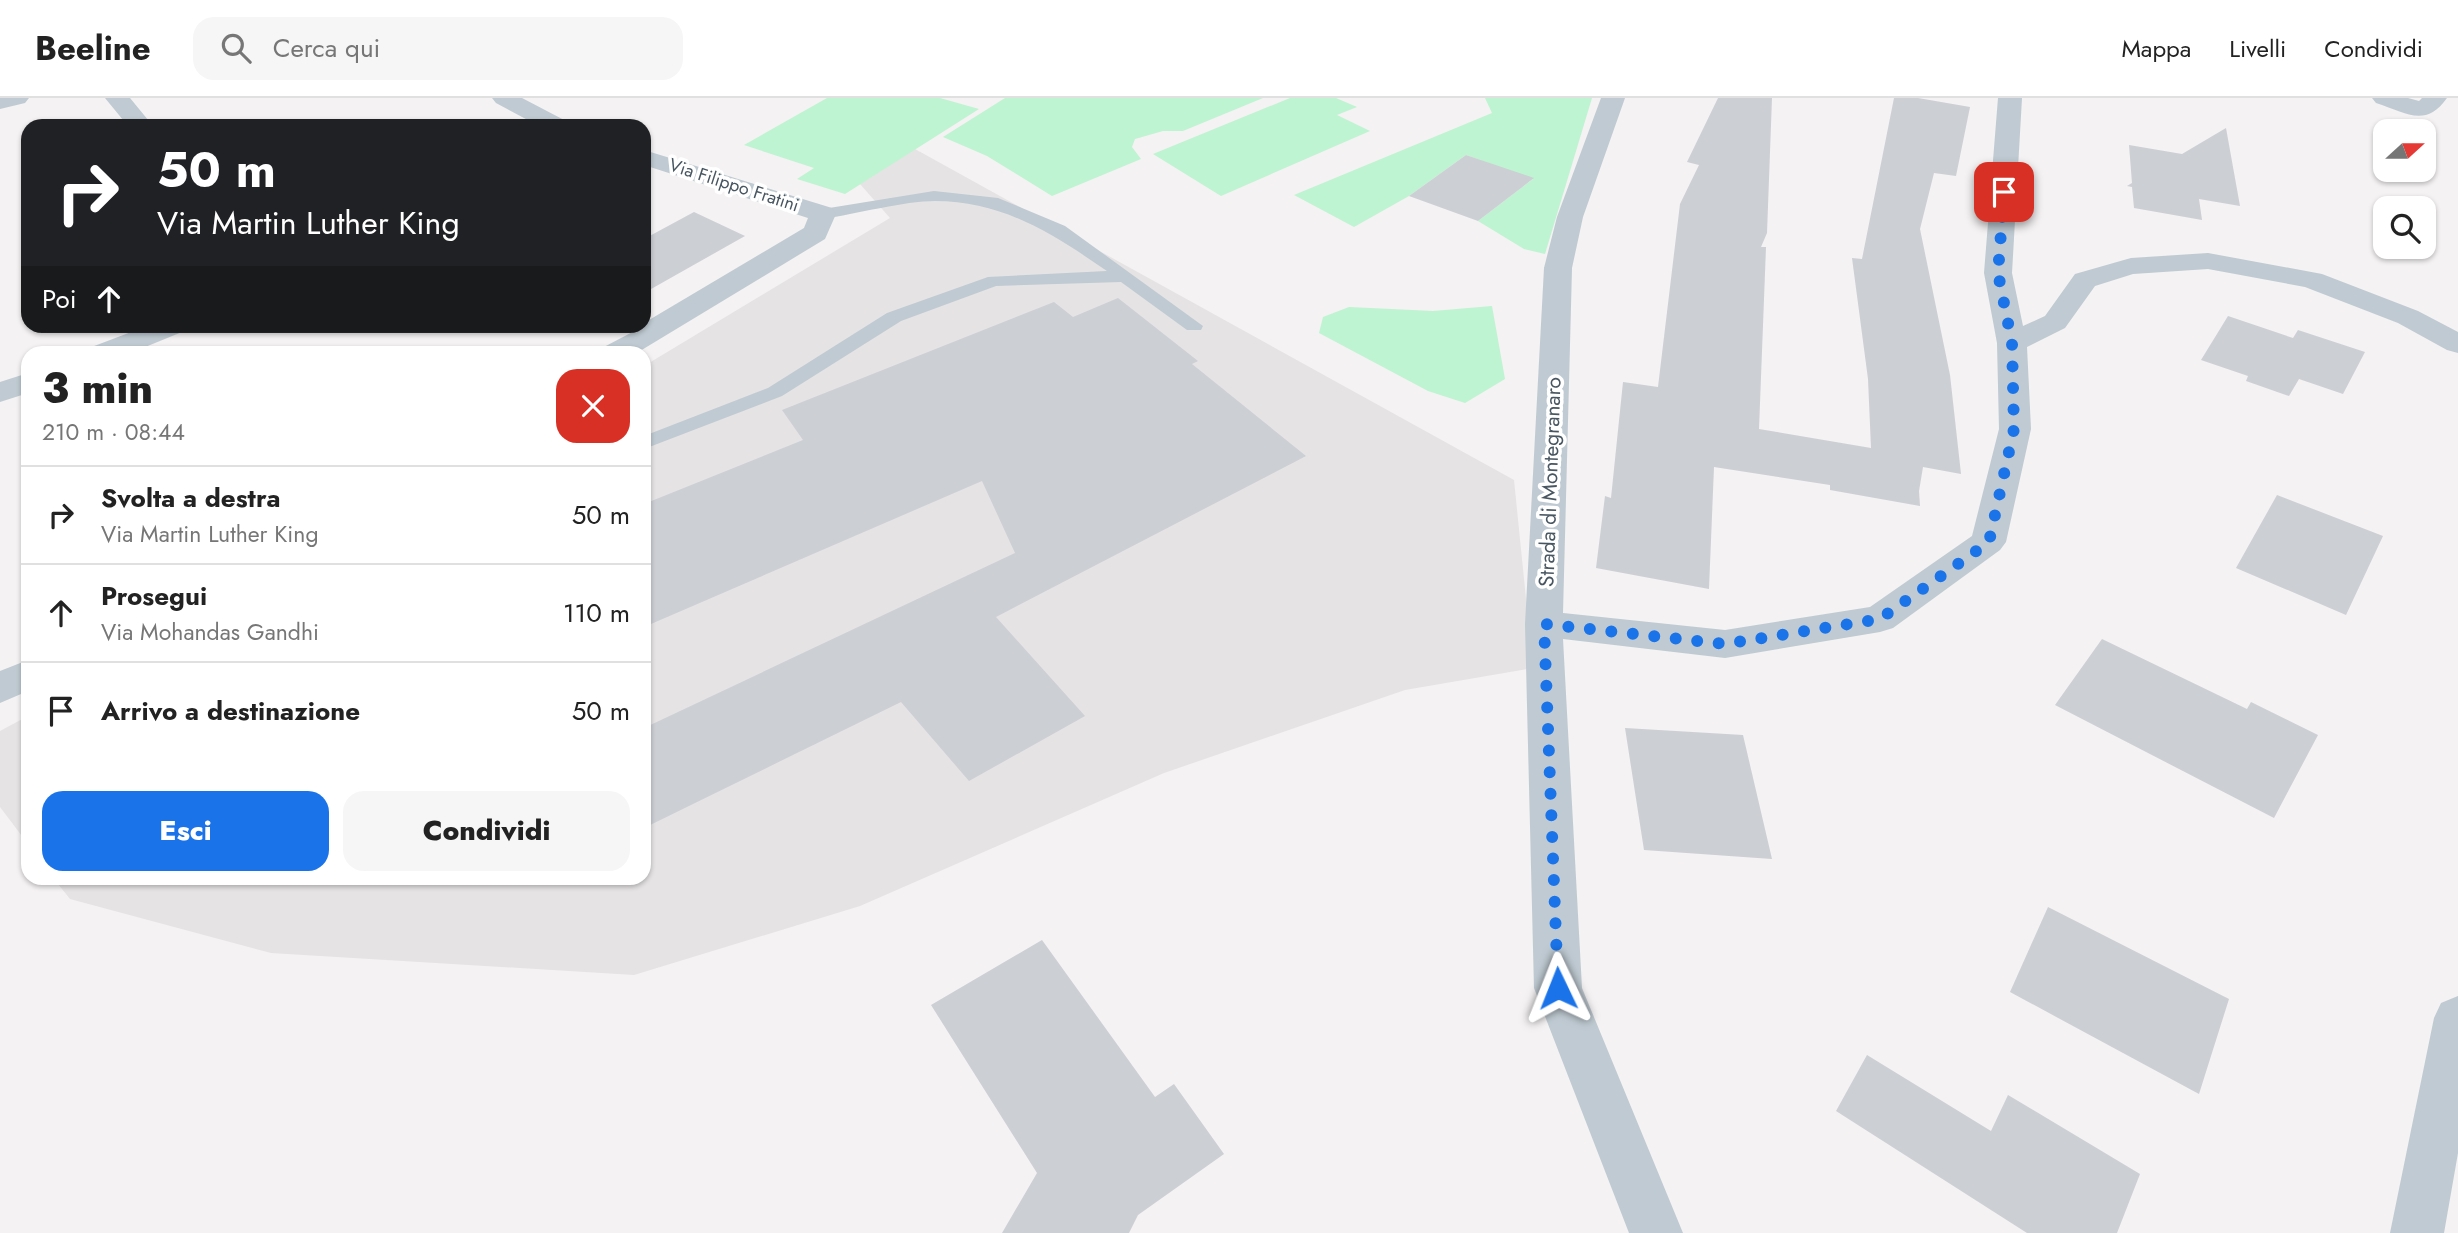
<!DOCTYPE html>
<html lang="it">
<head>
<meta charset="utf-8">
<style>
	:root { --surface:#fff; --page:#f6f6f6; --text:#222; --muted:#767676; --line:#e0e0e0; --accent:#1a73e8 }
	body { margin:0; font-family:Jost,sans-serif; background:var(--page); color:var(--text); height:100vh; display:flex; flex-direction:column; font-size:26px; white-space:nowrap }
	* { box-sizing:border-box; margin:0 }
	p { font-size:23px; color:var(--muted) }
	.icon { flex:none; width:38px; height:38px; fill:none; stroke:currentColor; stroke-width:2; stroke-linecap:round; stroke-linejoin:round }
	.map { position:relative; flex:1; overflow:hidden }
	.details { position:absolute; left:21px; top:248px; width:630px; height:539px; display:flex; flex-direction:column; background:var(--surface); border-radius:21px; box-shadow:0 2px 5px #0004 }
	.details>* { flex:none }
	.hud { position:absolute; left:21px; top:21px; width:630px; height:214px; border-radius:21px; box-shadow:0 2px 5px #0004; background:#202124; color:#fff; overflow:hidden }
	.needle { width:46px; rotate:69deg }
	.fabs { position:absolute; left:2373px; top:21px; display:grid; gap:14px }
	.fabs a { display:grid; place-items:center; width:63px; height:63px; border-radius:14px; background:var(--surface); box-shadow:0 2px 5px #0004; font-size:35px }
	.pin { position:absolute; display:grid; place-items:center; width:60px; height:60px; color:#fff; margin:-30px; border-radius:14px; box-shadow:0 4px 10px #0006 }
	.me { position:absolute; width:77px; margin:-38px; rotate:358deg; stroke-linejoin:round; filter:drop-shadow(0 0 5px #0008) }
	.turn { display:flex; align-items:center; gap:24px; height:147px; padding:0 21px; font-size:32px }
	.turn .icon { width:91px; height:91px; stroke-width:2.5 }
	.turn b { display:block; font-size:49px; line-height:60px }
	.then { display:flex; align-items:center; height:66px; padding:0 21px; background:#0003; gap:14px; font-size:26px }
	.round { display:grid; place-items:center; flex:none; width:74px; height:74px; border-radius:21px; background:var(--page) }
	.headline { display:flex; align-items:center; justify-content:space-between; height:119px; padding:0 21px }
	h1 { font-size:42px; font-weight:800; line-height:52px }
	.button { display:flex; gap:14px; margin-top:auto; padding:14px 21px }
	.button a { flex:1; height:80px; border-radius:21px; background:var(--accent); color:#fff; font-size:28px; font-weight:800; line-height:80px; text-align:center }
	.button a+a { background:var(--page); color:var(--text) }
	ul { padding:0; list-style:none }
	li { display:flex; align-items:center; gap:21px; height:98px; padding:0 21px; border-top:2px solid var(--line) }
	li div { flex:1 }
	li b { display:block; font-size:26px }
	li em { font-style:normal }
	header { display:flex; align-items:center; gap:42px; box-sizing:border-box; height:98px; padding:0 35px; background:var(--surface); border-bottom:2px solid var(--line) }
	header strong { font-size:33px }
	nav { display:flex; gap:38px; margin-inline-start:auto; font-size:24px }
	.search { width:490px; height:63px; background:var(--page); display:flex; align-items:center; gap:18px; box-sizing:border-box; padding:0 24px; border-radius:21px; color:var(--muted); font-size:26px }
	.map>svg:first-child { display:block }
	.education { fill:#e5e3e4 }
	.green { fill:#bef4d1 }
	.building { fill:#cccfd4 }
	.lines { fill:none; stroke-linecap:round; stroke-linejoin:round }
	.service { fill:#bfcad2; fill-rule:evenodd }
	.minor { fill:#bfcad2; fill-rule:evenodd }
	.route { stroke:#1a73e8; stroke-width:12; stroke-dasharray:0 21.6 }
	.labels { text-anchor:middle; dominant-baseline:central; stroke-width:7; stroke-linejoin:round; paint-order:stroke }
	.far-street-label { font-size:18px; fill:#485661; stroke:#fff }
	.street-label { font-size:21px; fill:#485661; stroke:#fff }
</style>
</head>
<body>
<header>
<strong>Beeline</strong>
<div class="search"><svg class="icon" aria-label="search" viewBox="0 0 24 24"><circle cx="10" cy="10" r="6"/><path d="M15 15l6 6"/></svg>Cerca qui</div>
<nav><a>Mappa</a><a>Livelli</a><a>Condividi</a></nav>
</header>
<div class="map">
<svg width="2458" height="1135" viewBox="0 0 2458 1135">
	<rect width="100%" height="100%" fill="#f4f2f2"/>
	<path class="education" d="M915,51L1514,382L1533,570L1405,592L1164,675L860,808L634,877L271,855L70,801L54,781L644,780V268L890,120L860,86Z
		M28,618V746L0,709V633Z"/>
	<path class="green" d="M827,0H940L979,11L845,96L797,81L814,70L744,47Z
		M1005,0H1263L1183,33H1163L1135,41L1132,49L1141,61L1052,98L987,58L943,39Z
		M1290,0H1336L1357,9L1337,17L1370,33L1221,98L1153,56Z
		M1485,0H1592L1545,156L1524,151L1478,123L1533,81L1466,57L1409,98L1354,129L1294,97L1492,15Z
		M1492,208L1505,281L1465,305L1428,293L1319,235L1323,219L1349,209L1433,213Z"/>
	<path class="building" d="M1718,0H1772L1767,135L1761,149H1766L1759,331L1871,350L1868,281L1852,160L1862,161L1894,0H1918L1970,9L1956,78L1934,75L1920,131L1950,277L1961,376L1923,369L1919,393L1920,408L1830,392V387L1714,369L1709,491L1596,470L1605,398L1611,400L1623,284L1658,289L1680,106L1699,67L1687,64Z
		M2226,30L2240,108L2199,101L2202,122L2134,110L2132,89L2127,88L2132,85L2129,47L2182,56Z
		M1466,57L1534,80L1478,123L1409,98Z
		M694,114L745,138L644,195V141Z
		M1118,200L1198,263L1192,266L1306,358L996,519L1085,618L969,683L901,604L644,730V630L1015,455L982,383L644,529V406L803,342L782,312L1054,204L1073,219Z
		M2228,218L2293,240L2298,232L2365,254L2343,296L2299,281L2289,298L2246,283L2248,278L2201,262Z
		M2277,397L2383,438L2346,517L2236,470Z
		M2102,541L2247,611L2251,604L2318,637L2274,720L2055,607Z
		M1625,630L1743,637L1772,761L1644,752Z
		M2048,809L2229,901L2199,996L2010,894Z
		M1042,842L1155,999L1174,986L1224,1056L1138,1117L1129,1135H1002L1037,1075L931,907Z
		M1867,957L1991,1033L2008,997L2140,1076L2117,1135H2027L1836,1013Z"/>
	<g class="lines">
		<path class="service" d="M934,93L998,100L1065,128L1203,228L1201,232H1187L1121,184L996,188L901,223L782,298L644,351V338L768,290L887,215L988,179L1107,173C1053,136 1003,103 935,103C904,103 856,116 823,121L815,116L823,111Z"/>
		<path class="minor" d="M0,0H29L25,5L0,11Z
			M105,0H130L153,28H128Z
			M492,0H522L566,23L569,28H539L496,5Z
			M1601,0H1625L1583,119L1572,170L1563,515L1725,532L1870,509L1972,438L1999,331L1997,245L1984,175L1998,0H2022L2012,175L2023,228L2045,218L2075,176L2131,160L2208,155L2322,176L2418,213L2458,234V255L2447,252L2398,225L2305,189L2208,171L2133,176L2095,188L2065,230L2027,249L2031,331L2006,444L2000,452L1893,530L1880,534L1725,560L1563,541L1582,890L1683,1135H1629L1534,890L1525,526L1544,170L1557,119Z
			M2372,0H2408L2419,3L2422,0H2447C2425,31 2405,14 2376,5Z
			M644,52L832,110L836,116L825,141L635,256H598L602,250L644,228V225L804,130L808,120L644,67Z
			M147,228H187L182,234L128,256H85L89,250Z
			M28,275V295L0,304V284Z
			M28,562V593L0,605V573Z
			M2458,898V1055L2444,1135H2390L2434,920L2441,905Z"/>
	</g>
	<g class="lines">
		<path class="route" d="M1558,890L1544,526L1725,546L1880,521L1989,444L2014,331L2012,245L1998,175L2004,94"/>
	</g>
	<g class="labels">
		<g class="far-street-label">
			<text transform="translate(734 87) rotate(18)">Via Filippo Fratini</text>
		</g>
		<g class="street-label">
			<text transform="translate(1550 384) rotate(-88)">Strada di Montegranaro</text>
		</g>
	</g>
</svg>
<div class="fabs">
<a><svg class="needle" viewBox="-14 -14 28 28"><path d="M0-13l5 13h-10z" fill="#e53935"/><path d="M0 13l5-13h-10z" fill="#767676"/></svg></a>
<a><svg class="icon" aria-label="search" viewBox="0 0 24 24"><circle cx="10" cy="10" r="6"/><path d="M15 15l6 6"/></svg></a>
</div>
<div class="pin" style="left:2004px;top:94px;background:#d93025"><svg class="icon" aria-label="arrive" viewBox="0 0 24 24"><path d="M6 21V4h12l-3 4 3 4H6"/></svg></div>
<svg class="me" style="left:1558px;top:890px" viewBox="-20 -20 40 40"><path d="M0-17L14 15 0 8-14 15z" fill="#1a73e8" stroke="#fff" stroke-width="4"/></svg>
<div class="hud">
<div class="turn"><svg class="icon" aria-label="right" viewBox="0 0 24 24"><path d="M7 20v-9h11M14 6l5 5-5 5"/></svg><div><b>50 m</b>Via Martin Luther King</div></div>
<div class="then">Poi<svg class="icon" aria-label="ahead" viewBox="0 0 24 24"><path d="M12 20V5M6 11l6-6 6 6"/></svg></div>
</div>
<section class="details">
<div class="headline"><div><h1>3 min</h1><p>210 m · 08:44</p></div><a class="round" style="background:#d93025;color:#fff"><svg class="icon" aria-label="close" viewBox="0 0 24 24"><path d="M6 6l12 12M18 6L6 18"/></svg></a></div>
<ul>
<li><svg class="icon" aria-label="right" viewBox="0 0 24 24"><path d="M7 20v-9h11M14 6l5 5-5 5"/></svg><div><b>Svolta a destra</b><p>Via Martin Luther King</p></div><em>50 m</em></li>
<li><svg class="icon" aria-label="ahead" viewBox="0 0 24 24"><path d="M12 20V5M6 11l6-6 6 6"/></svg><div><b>Prosegui</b><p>Via Mohandas Gandhi</p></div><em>110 m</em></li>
<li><svg class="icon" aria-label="arrive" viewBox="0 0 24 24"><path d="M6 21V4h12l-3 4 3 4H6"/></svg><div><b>Arrivo a destinazione</b></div><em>50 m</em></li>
</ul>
<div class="button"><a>Esci</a><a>Condividi</a></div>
</section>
</div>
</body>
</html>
